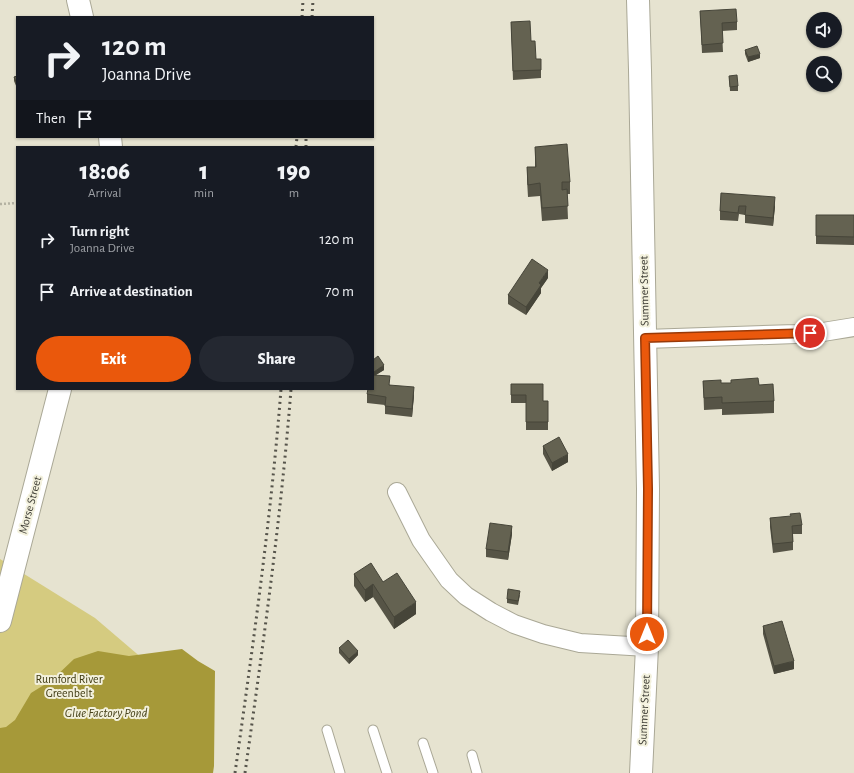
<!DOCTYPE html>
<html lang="en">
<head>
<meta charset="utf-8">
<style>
	:root { --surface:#171b24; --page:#242831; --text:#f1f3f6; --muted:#9ea1a6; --accent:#ea580c }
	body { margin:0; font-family:"Alegreya Sans",sans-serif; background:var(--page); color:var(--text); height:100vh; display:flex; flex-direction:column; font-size:15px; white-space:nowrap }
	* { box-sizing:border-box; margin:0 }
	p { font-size:13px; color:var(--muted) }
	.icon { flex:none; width:22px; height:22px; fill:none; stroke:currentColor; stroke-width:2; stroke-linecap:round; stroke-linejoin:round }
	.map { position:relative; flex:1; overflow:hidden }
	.side { position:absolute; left:16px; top:146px; width:358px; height:244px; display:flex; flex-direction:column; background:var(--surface); border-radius:0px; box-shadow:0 1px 3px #0004 }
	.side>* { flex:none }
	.banner { position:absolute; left:16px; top:16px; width:358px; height:122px; border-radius:0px; box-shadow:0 1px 3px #0004; background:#171b24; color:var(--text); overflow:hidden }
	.buttons { position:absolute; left:806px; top:12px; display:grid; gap:8px }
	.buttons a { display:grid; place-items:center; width:36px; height:36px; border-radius:50%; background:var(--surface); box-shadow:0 1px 3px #0004; font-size:20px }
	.pin { position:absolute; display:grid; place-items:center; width:34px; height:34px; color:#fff; margin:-17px; border:2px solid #fff; border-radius:50%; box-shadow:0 1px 4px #0007 }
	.me { position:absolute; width:44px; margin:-22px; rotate:0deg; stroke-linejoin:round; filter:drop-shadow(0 0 3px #0008) }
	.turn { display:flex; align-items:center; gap:14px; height:84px; padding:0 20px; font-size:18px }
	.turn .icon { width:52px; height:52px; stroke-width:2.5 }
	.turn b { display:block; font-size:28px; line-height:34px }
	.then { display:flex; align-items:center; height:38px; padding:0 20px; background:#0003; gap:8px; font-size:15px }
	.eta { display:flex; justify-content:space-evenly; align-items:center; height:68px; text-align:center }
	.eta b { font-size:24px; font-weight:800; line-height:28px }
	.button { display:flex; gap:8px; margin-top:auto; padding:8px 20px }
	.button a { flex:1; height:46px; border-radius:24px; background:var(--accent); color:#fff; font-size:16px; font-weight:800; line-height:46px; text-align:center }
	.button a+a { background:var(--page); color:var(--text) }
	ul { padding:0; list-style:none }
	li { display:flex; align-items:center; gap:12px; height:52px; padding:0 20px }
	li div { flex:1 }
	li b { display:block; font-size:15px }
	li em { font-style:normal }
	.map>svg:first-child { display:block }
	.green { fill:#d5cb80 }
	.water { fill:#a69939 }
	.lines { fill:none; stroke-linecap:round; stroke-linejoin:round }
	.service-casing { stroke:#aaa896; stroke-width:11 }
	.minor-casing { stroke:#aaa896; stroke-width:20 }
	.tertiary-casing { stroke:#aaa896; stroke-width:24 }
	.secondary-casing { stroke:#aaa896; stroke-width:24 }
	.path { stroke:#b3b1a1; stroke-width:2.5; stroke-dasharray:2 2; stroke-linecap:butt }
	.service { stroke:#fff; stroke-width:9 }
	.minor { stroke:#fff; stroke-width:18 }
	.tertiary { stroke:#fff; stroke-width:22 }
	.secondary { stroke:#fff; stroke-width:22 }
	.rail { stroke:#56544b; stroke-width:3; stroke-dasharray:2 4; stroke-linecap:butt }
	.wall { fill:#565446 }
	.shaded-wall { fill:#464539 }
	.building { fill:#646251; stroke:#464539 }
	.route-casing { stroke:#983908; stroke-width:10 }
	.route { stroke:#ea580c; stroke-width:7 }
	.labels { text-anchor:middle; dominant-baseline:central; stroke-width:4; stroke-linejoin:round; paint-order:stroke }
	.street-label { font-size:12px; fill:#3e3d35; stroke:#f3f1dd }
	.park-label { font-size:12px; fill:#3f3a12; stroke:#f3f1dd }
	.water-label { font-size:13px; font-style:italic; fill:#48431b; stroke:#f3f1dd }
</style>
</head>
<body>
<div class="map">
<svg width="854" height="773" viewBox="0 0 854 773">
	<rect width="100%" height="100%" fill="#e6e3d0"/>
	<path class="green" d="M0,559L95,618L143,659L0,773Z"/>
	<path class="water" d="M182,649L198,661L215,671L214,766L213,773H0V728L6,727L15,720L31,693L52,680L74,659L98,651L129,656Z"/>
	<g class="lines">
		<defs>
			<path id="service" d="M327,730L340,773
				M373,730L387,773
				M423,743L433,773
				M472,755L477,773"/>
			<path id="minor" d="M645,339L796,334L823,332L854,327
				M397,492L421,540L449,580L466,596L491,612L514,624L543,634L580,643L647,647"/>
			<path id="tertiary" d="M78,0L82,17
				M110,137L111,147
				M0,621L60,389"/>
			<path id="secondary" d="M638,0L640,70L648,489L647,647L641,773"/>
		</defs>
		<use href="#service" class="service-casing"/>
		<use href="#minor" class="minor-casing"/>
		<use href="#tertiary" class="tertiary-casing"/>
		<use href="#secondary" class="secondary-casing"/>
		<path class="path" d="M0,204L17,203"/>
		<use href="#service" class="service"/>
		<use href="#minor" class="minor"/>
		<use href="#tertiary" class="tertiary"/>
		<use href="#secondary" class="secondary"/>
		<path class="rail" d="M302,17L303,0
			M312,17L313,0
			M296,147L297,137
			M306,147V137
			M235,773C253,645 271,518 281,389
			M245,773C263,645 281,518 291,389"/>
	</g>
	<path class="wall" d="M700,11L737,22V30L722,31L723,52L702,53Z
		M511,22L531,41L536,59L541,70V78L513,80Z
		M745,50L760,58L748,62L745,54Z
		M17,76V88L14,81V77Z
		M729,76L738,86V91H730Z
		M535,147L570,182V194H567L568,219L542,221L540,196L528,197L527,180V167H535Z
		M721,193L775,206L773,226L745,223V215L739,214L738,221L720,220V211Z
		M816,215H854V245L816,244Z
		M548,278L541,288V293L526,315L508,304V295Z
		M373,360L384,370L376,375L390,385L414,395L412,417L385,414V405L367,403V394L373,389Z
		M703,381L721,383L759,385L774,401V413L722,415V409L704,410Z
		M511,384L543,401H548V430H526V403H511Z
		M543,446L568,462L552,471L543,454Z
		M770,518L802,525V534H793V550L773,553L770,527Z
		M512,534L508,560L486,557V549Z
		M354,574L383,582L416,614L394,629L373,597L365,602L354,586Z
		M520,595L518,605L507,603V599Z
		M763,626L794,669L774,674L763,634Z
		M339,648L358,655L349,664L339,653Z"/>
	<path class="shaded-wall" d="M760,54V58L748,62V57Z
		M775,197V206L773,226V218Z
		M548,270V278L541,288V293L526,315V307L539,283Z
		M384,365V370L374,376V372Z
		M414,387V395L412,417V409Z
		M568,454V462L552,471V463Z
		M512,526V534L508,560V552Z
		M373,584V597L365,602V590Z
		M416,602V614L394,629V617Z
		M358,651V655L349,664V659Z
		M794,661V669L774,674V666Z"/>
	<path class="building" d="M736,9L737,22L722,23L723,43L702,45L700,11Z
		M530,21L531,41H535L536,59H541V70L513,71L511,22Z
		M757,46L760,54L748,57L745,50Z
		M737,75L738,86L730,87L729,76Z
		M17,76V84L14,77Z
		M567,144L570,182H562V190L567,189L568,206L542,208L540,183L528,185L527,167H536L535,147Z
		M721,193L775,197L773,218L745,215L746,206H739L738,213L720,211Z
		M816,215H854V237L816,236Z
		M532,259L548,270L539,283L541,285L526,307L508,295Z
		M378,356L384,365L374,372L373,371V360Z
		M373,375L390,376L389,385L414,387L412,409L385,406L386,397L367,394L368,389H373Z
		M758,378L759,385L773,384L774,401L722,403V397L704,398L703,381L721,380V383H731V380Z
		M511,384H543V401H548V422H526V395H511Z
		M559,437L568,454L552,463L543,446Z
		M800,513L802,525L792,526L793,542L773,544L770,518L791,516L790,514Z
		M490,523L512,526L508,552L486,549Z
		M371,563L383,582L397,573L416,602L394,617L373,584L365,590L354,574Z
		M508,589L520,591L518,601L507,599Z
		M782,621L794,661L774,666L763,626Z
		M348,640L358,651L349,659L339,648Z"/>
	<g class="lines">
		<defs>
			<path id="route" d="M647,634L648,489L645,338L810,333"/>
		</defs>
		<use href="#route" class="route-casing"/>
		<use href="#route" class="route"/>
	</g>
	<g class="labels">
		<g class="street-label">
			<text transform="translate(644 291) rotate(-91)">Summer Street</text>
			<text transform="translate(30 505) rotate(-75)">Morse Street</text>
			<text transform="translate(644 710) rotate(-87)">Summer Street</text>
		</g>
		<g class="park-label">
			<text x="69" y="679">Rumford River<tspan x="69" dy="14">Greenbelt</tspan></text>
		</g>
		<g class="water-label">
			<text x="106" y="713">Glue Factory Pond</text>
		</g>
	</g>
</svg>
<div class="buttons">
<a><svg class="icon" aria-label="sound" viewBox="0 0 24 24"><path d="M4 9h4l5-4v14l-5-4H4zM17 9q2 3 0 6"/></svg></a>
<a><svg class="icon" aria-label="search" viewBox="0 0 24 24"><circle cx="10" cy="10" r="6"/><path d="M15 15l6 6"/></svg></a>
</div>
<div class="pin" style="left:810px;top:333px;background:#d93025"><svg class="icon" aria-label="arrive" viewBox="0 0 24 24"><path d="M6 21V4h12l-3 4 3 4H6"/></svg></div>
<svg class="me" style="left:647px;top:634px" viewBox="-20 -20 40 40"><circle r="17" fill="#ea580c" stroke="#fff" stroke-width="3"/><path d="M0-11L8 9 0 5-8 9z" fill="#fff"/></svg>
<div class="banner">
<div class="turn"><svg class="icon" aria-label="right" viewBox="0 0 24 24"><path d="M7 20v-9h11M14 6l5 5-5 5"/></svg><div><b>120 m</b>Joanna Drive</div></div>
<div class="then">Then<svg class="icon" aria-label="arrive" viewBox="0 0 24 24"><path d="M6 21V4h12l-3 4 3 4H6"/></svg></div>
</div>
<section class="side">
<div class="eta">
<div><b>18:06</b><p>Arrival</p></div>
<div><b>1</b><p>min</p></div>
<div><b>190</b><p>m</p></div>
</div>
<ul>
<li><svg class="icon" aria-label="right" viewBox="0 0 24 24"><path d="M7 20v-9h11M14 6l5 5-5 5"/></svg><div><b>Turn right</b><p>Joanna Drive</p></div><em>120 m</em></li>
<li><svg class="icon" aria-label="arrive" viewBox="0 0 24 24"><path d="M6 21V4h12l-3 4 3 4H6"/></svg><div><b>Arrive at destination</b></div><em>70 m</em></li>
</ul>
<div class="button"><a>Exit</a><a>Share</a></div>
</section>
</div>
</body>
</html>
